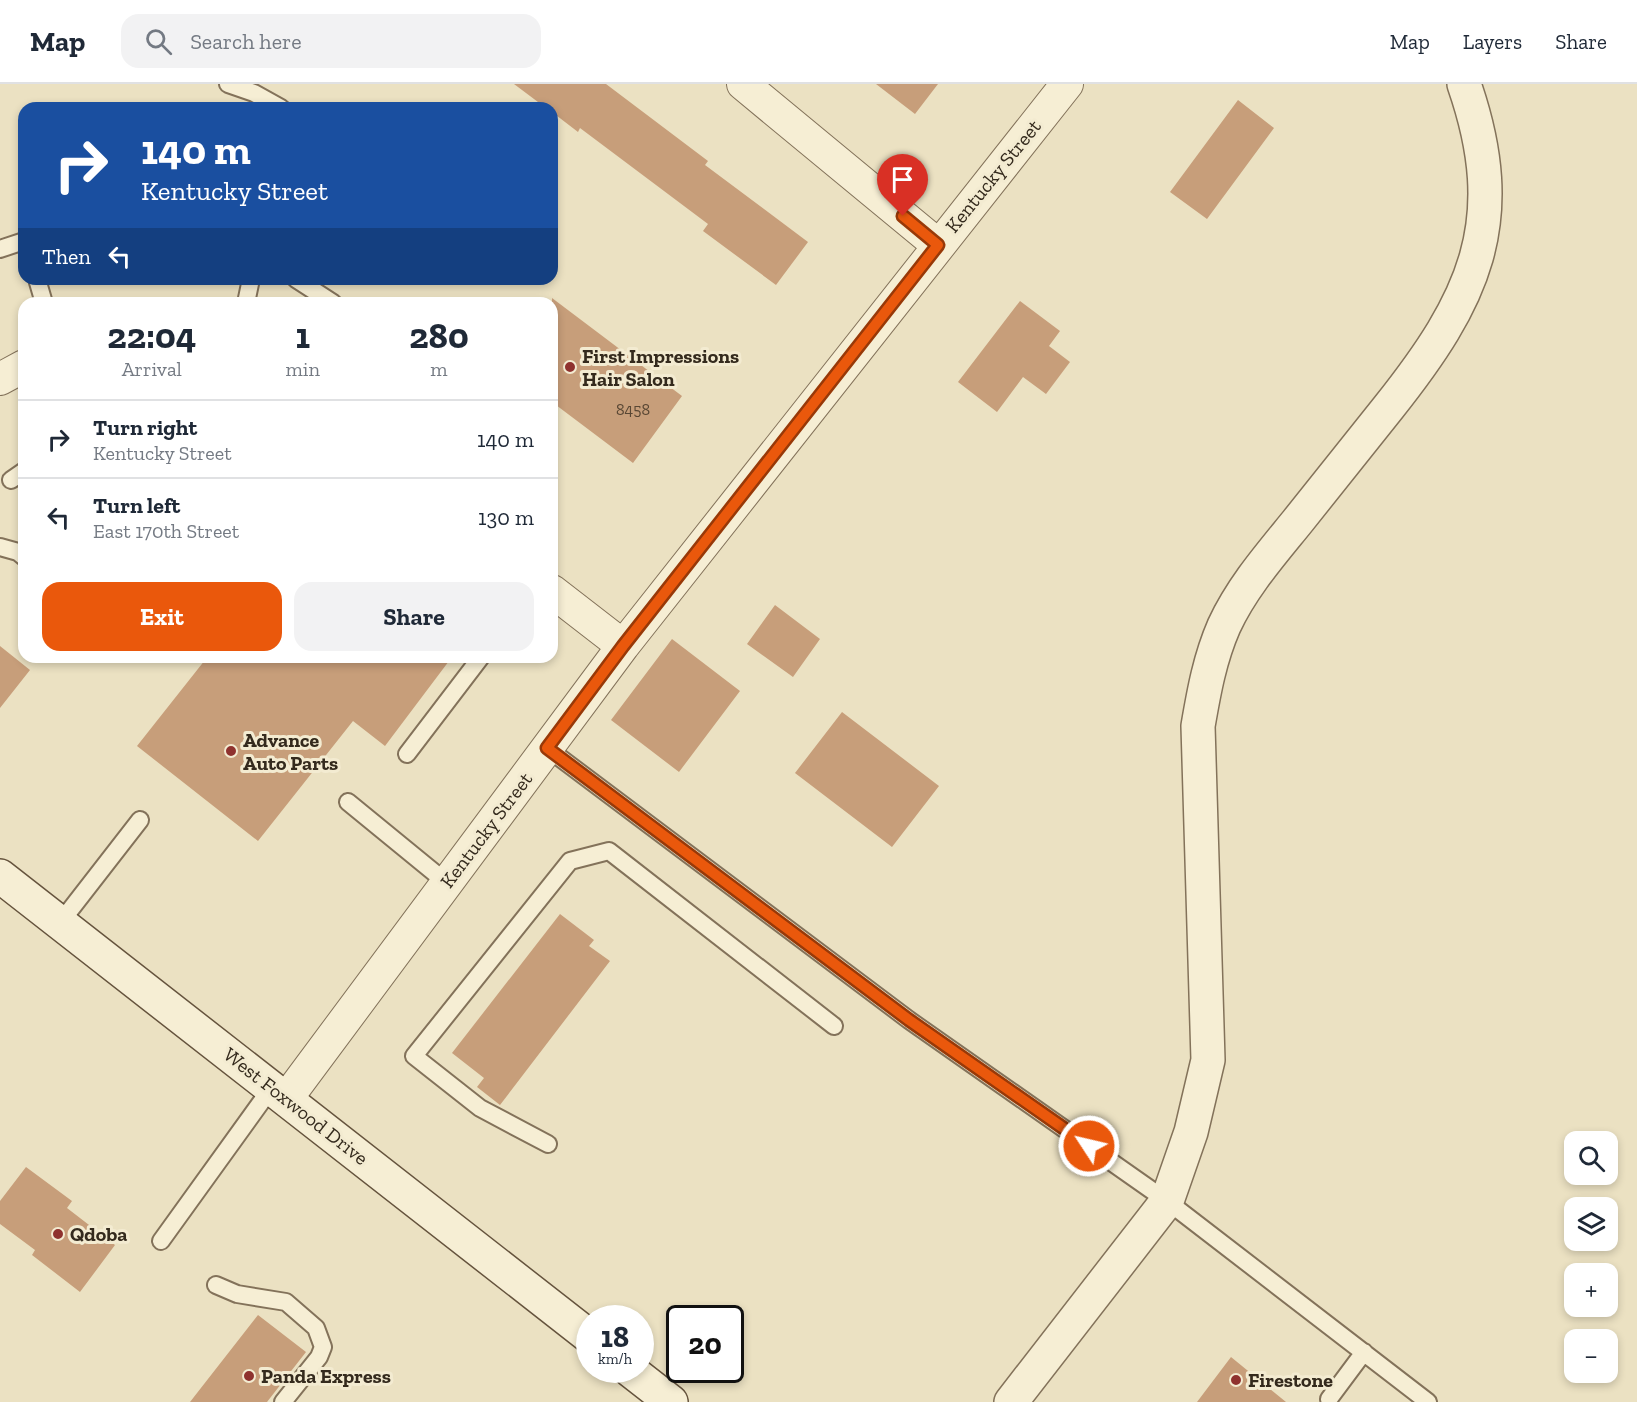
<!DOCTYPE html>
<html lang="en">
<head>
<meta charset="utf-8">
<style>
	:root { --surface:#fff; --page:#f2f2f3; --text:#1f2937; --muted:#747a83; --line:#e0e1e3; --accent:#ea580c }
	body { margin:0; font-family:"Zilla Slab",serif; background:var(--page); color:var(--text); height:100vh; display:flex; flex-direction:column; font-size:22px; white-space:nowrap }
	* { box-sizing:border-box; margin:0 }
	p { font-size:20px; color:var(--muted) }
	.icon { flex:none; width:33px; height:33px; fill:none; stroke:currentColor; stroke-width:2; stroke-linecap:round; stroke-linejoin:round }
	.map { position:relative; flex:1; overflow:hidden }
	.panel { position:absolute; left:18px; top:213px; width:540px; height:366px; display:flex; flex-direction:column; background:var(--surface); border-radius:18px; box-shadow:0 3px 9px #0003 }
	.panel>* { flex:none }
	.hud { position:absolute; left:18px; top:18px; width:540px; height:183px; border-radius:18px; box-shadow:0 3px 9px #0003; background:#1a4fa0; color:#fff; overflow:hidden }
	.tools { position:absolute; left:1564px; top:1047px; display:grid; gap:12px }
	.tools a { display:grid; place-items:center; width:54px; height:54px; border-radius:12px; background:var(--surface); box-shadow:0 3px 9px #0003; font-size:30px }
	.speed { position:absolute; left:576px; top:1221px; display:flex; gap:12px; font-size:30px; font-weight:700; text-align:center }
	.speed>* { display:grid; place-content:center; width:78px; height:78px; border-radius:50%; background:var(--surface); box-shadow:0 3px 9px #0003; line-height:1 }
	.speed small { font-size:15px; font-weight:400 }
	.speed .limit { border:3px solid #111; border-radius:9px; background:#fff; color:#111 }
	.pin { position:absolute; display:grid; place-items:center; width:51px; height:51px; color:#fff; margin:-62px -26px; border-radius:50% 50% 50% 0; rotate:-45deg; box-shadow:0 0 6px #0007 }
	.pin .icon { rotate:45deg }
	.me { position:absolute; width:66px; margin:-33px; rotate:305deg; stroke-linejoin:round; filter:drop-shadow(0 0 4px #0008) }
	.turn { display:flex; align-items:center; gap:21px; height:126px; padding:0 24px; font-size:27px }
	.turn .icon { width:78px; height:78px; stroke-width:2.5 }
	.turn b { display:block; font-size:42px; line-height:51px }
	.then { display:flex; align-items:center; height:57px; padding:0 24px; background:#0003; gap:12px; font-size:22px }
	.eta { display:flex; justify-content:space-evenly; align-items:center; height:102px; text-align:center }
	.eta b { font-size:36px; font-weight:700; line-height:42px }
	.primary-button { display:flex; gap:12px; margin-top:auto; padding:12px 24px }
	.primary-button a { flex:1; height:69px; border-radius:18px; background:var(--accent); color:#fff; font-size:24px; font-weight:700; line-height:69px; text-align:center }
	.primary-button a+a { background:var(--page); color:var(--text) }
	ul { padding:0; list-style:none }
	li { display:flex; align-items:center; gap:18px; height:78px; padding:0 24px; border-top:2px solid var(--line) }
	li div { flex:1 }
	li b { display:block; font-size:22px }
	li em { font-style:normal }
	header { display:flex; align-items:center; gap:36px; box-sizing:border-box; height:84px; padding:0 30px; background:var(--surface); border-bottom:2px solid var(--line) }
	header strong { font-size:28px }
	nav { display:flex; gap:33px; margin-inline-start:auto; font-size:21px }
	.search { width:420px; height:54px; background:var(--page); display:flex; align-items:center; gap:15px; box-sizing:border-box; padding:0 21px; border-radius:18px; color:var(--muted); font-size:22px }
	.map>svg:first-child { display:block }
	.building { fill:#c79e7a }
	.lines { fill:none; stroke-linecap:round; stroke-linejoin:round }
	.service-casing { stroke:#83725a; stroke-width:20 }
	.minor-casing { stroke:#83725a; stroke-width:34 }
	.tertiary-casing { stroke:#83725a; stroke-width:36 }
	.secondary-casing { stroke:#65533d; stroke-width:36 }
	.service { stroke:#f6eed4; stroke-width:16 }
	.minor { stroke:#f6eed4; stroke-width:32 }
	.tertiary { stroke:#f6eed4; stroke-width:33 }
	.secondary { stroke:#f6eed4; stroke-width:33 }
	.route-casing { stroke:#983908; stroke-width:15 }
	.route { stroke:#ea580c; stroke-width:10 }
	.poi-dot { fill:#8f322e; stroke:#f3ebd1; stroke-width:2 }
	.labels { text-anchor:middle; dominant-baseline:central; stroke-width:6; stroke-linejoin:round; paint-order:stroke }
	.number-label { font-size:16px; fill:#594734 }
	.street-label { font-size:20px; fill:#342a1d; stroke:#f3ebd1 }
	.poi-label { font-size:20px; font-weight:bold; fill:#342a1d; stroke:#f3ebd1; text-anchor:start }
</style>
</head>
<body>
<header>
<strong>Map</strong>
<div class="search"><svg class="icon" aria-label="search" viewBox="0 0 24 24"><circle cx="10" cy="10" r="6"/><path d="M15 15l6 6"/></svg>Search here</div>
<nav><a>Map</a><a>Layers</a><a>Share</a></nav>
</header>
<div class="map">
<svg width="1637" height="1318" viewBox="0 0 1637 1318">
	<rect width="100%" height="100%" fill="#ebe1c2"/>
	<path class="building" d="M514,0H606L708,77L705,81L808,158L776,201L703,147L708,140L580,44L578,48L552,28V24H546Z
		M876,0H938L915,30Z
		M1238,16L1274,44L1207,135L1170,108Z
		M552,214L682,312L633,379L552,318Z
		M1020,217L1060,247L1049,262L1070,278L1046,310L1023,293L997,328L958,298Z
		M775,521L820,555L793,593L747,560Z
		M672,555L740,607L679,688L611,636Z
		M0,562L30,586L0,624Z
		M210,573H452L385,662L353,637L258,757L137,662L205,576Z
		M842,628L939,702L892,763L795,689Z
		M560,830L594,856L589,862L610,877L500,1021L477,1003L484,994L452,969Z
		M26,1083L72,1117L67,1124L115,1161L80,1208L32,1171L35,1166L0,1140V1117Z
		M258,1231L306,1268L267,1318H190Z
		M1231,1273L1286,1318H1197Z"/>
	<g class="lines">
		<defs>
			<path id="service" d="M228,0L254,9L281,24
				M0,165L24,157
				M37,195L44,219
				M296,195L333,219
				M246,219L251,195
				M11,396L24,387
				M0,463L18,468L24,473
				M547,664L909,936L1167,1117L1428,1318
				M407,670L481,573
				M348,718L447,799
				M60,839L140,736
				M548,1060L480,1024L414,972L570,777L609,767L834,942
				M161,1157L272,1003
				M216,1201L237,1210L286,1218L316,1244L323,1263L319,1273L283,1318
				M1329,1315L1364,1268"/>
			<path id="minor" d="M743,0L938,161
				M0,295L24,282
				M552,507L623,562
				M287,1014L623,562L1067,0"/>
			<path id="tertiary" d="M1011,1318L1167,1117L1191,1048L1208,976L1198,642C1204,607 1210,574 1224,542C1242,503 1271,470 1297,438C1327,400 1358,362 1388,324C1474,216 1512,138 1464,0"/>
			<path id="secondary" d="M0,792L590,1253
				M630,1286L671,1318"/>
		</defs>
		<use href="#service" class="service-casing"/>
		<use href="#minor" class="minor-casing"/>
		<use href="#tertiary" class="tertiary-casing"/>
		<use href="#secondary" class="secondary-casing"/>
		<use href="#service" class="service"/>
		<use href="#minor" class="minor"/>
		<use href="#tertiary" class="tertiary"/>
		<use href="#secondary" class="secondary"/>
	</g>
	<g class="lines">
		<defs>
			<path id="route" d="M903,132L938,161L623,562L547,664L909,936L1089,1062"/>
		</defs>
		<use href="#route" class="route-casing"/>
		<use href="#route" class="route"/>
	</g>
	<g class="poi-dot">
		<circle cx="570" cy="283" r="6"/>
		<circle cx="231" cy="667" r="6"/>
		<circle cx="58" cy="1150" r="6"/>
		<circle cx="249" cy="1292" r="6"/>
		<circle cx="1236" cy="1296" r="6"/>
	</g>
	<g class="labels">
		<g class="number-label">
			<text x="633" y="325">8458</text>
		</g>
		<g class="street-label">
			<text transform="translate(993 92) rotate(-51)">Kentucky Street</text>
			<text transform="translate(486 746) rotate(-53)">Kentucky Street</text>
			<text transform="translate(296 1022) rotate(38)">West Foxwood Drive</text>
		</g>
		<g class="poi-label">
			<text x="582" y="272">First Impressions<tspan x="582" dy="23">Hair Salon</tspan></text>
			<text x="243" y="656">Advance<tspan x="243" dy="23">Auto Parts</tspan></text>
			<text x="70" y="1150">Qdoba</text>
			<text x="261" y="1292">Panda Express</text>
			<text x="1248" y="1296">Firestone</text>
		</g>
	</g>
</svg>
<div class="tools">
<a><svg class="icon" aria-label="search" viewBox="0 0 24 24"><circle cx="10" cy="10" r="6"/><path d="M15 15l6 6"/></svg></a>
<a><svg class="icon" aria-label="layers" viewBox="0 0 24 24"><path d="M12 4l9 5-9 5-9-5zM3 14l9 5 9-5"/></svg></a>
<a>+</a>
<a>−</a>
</div>
<div class="speed"><div>18<small>km/h</small></div><div class="limit">20</div></div>
<div class="pin" style="left:903px;top:132px;background:#d93025"><svg class="icon" aria-label="arrive" viewBox="0 0 24 24"><path d="M6 21V4h12l-3 4 3 4H6"/></svg></div>
<svg class="me" style="left:1089px;top:1062px" viewBox="-20 -20 40 40"><circle r="17" fill="#ea580c" stroke="#fff" stroke-width="3"/><path d="M0-11L8 9 0 5-8 9z" fill="#fff"/></svg>
<div class="hud">
<div class="turn"><svg class="icon" aria-label="right" viewBox="0 0 24 24"><path d="M7 20v-9h11M14 6l5 5-5 5"/></svg><div><b>140 m</b>Kentucky Street</div></div>
<div class="then">Then<svg class="icon" aria-label="left" viewBox="0 0 24 24"><path d="M17 20v-9H6M10 6l-5 5 5 5"/></svg></div>
</div>
<section class="panel">
<div class="eta">
<div><b>22:04</b><p>Arrival</p></div>
<div><b>1</b><p>min</p></div>
<div><b>280</b><p>m</p></div>
</div>
<ul>
<li><svg class="icon" aria-label="right" viewBox="0 0 24 24"><path d="M7 20v-9h11M14 6l5 5-5 5"/></svg><div><b>Turn right</b><p>Kentucky Street</p></div><em>140 m</em></li>
<li><svg class="icon" aria-label="left" viewBox="0 0 24 24"><path d="M17 20v-9H6M10 6l-5 5 5 5"/></svg><div><b>Turn left</b><p>East 170th Street</p></div><em>130 m</em></li>
</ul>
<div class="primary-button"><a>Exit</a><a>Share</a></div>
</section>
</div>
</body>
</html>
